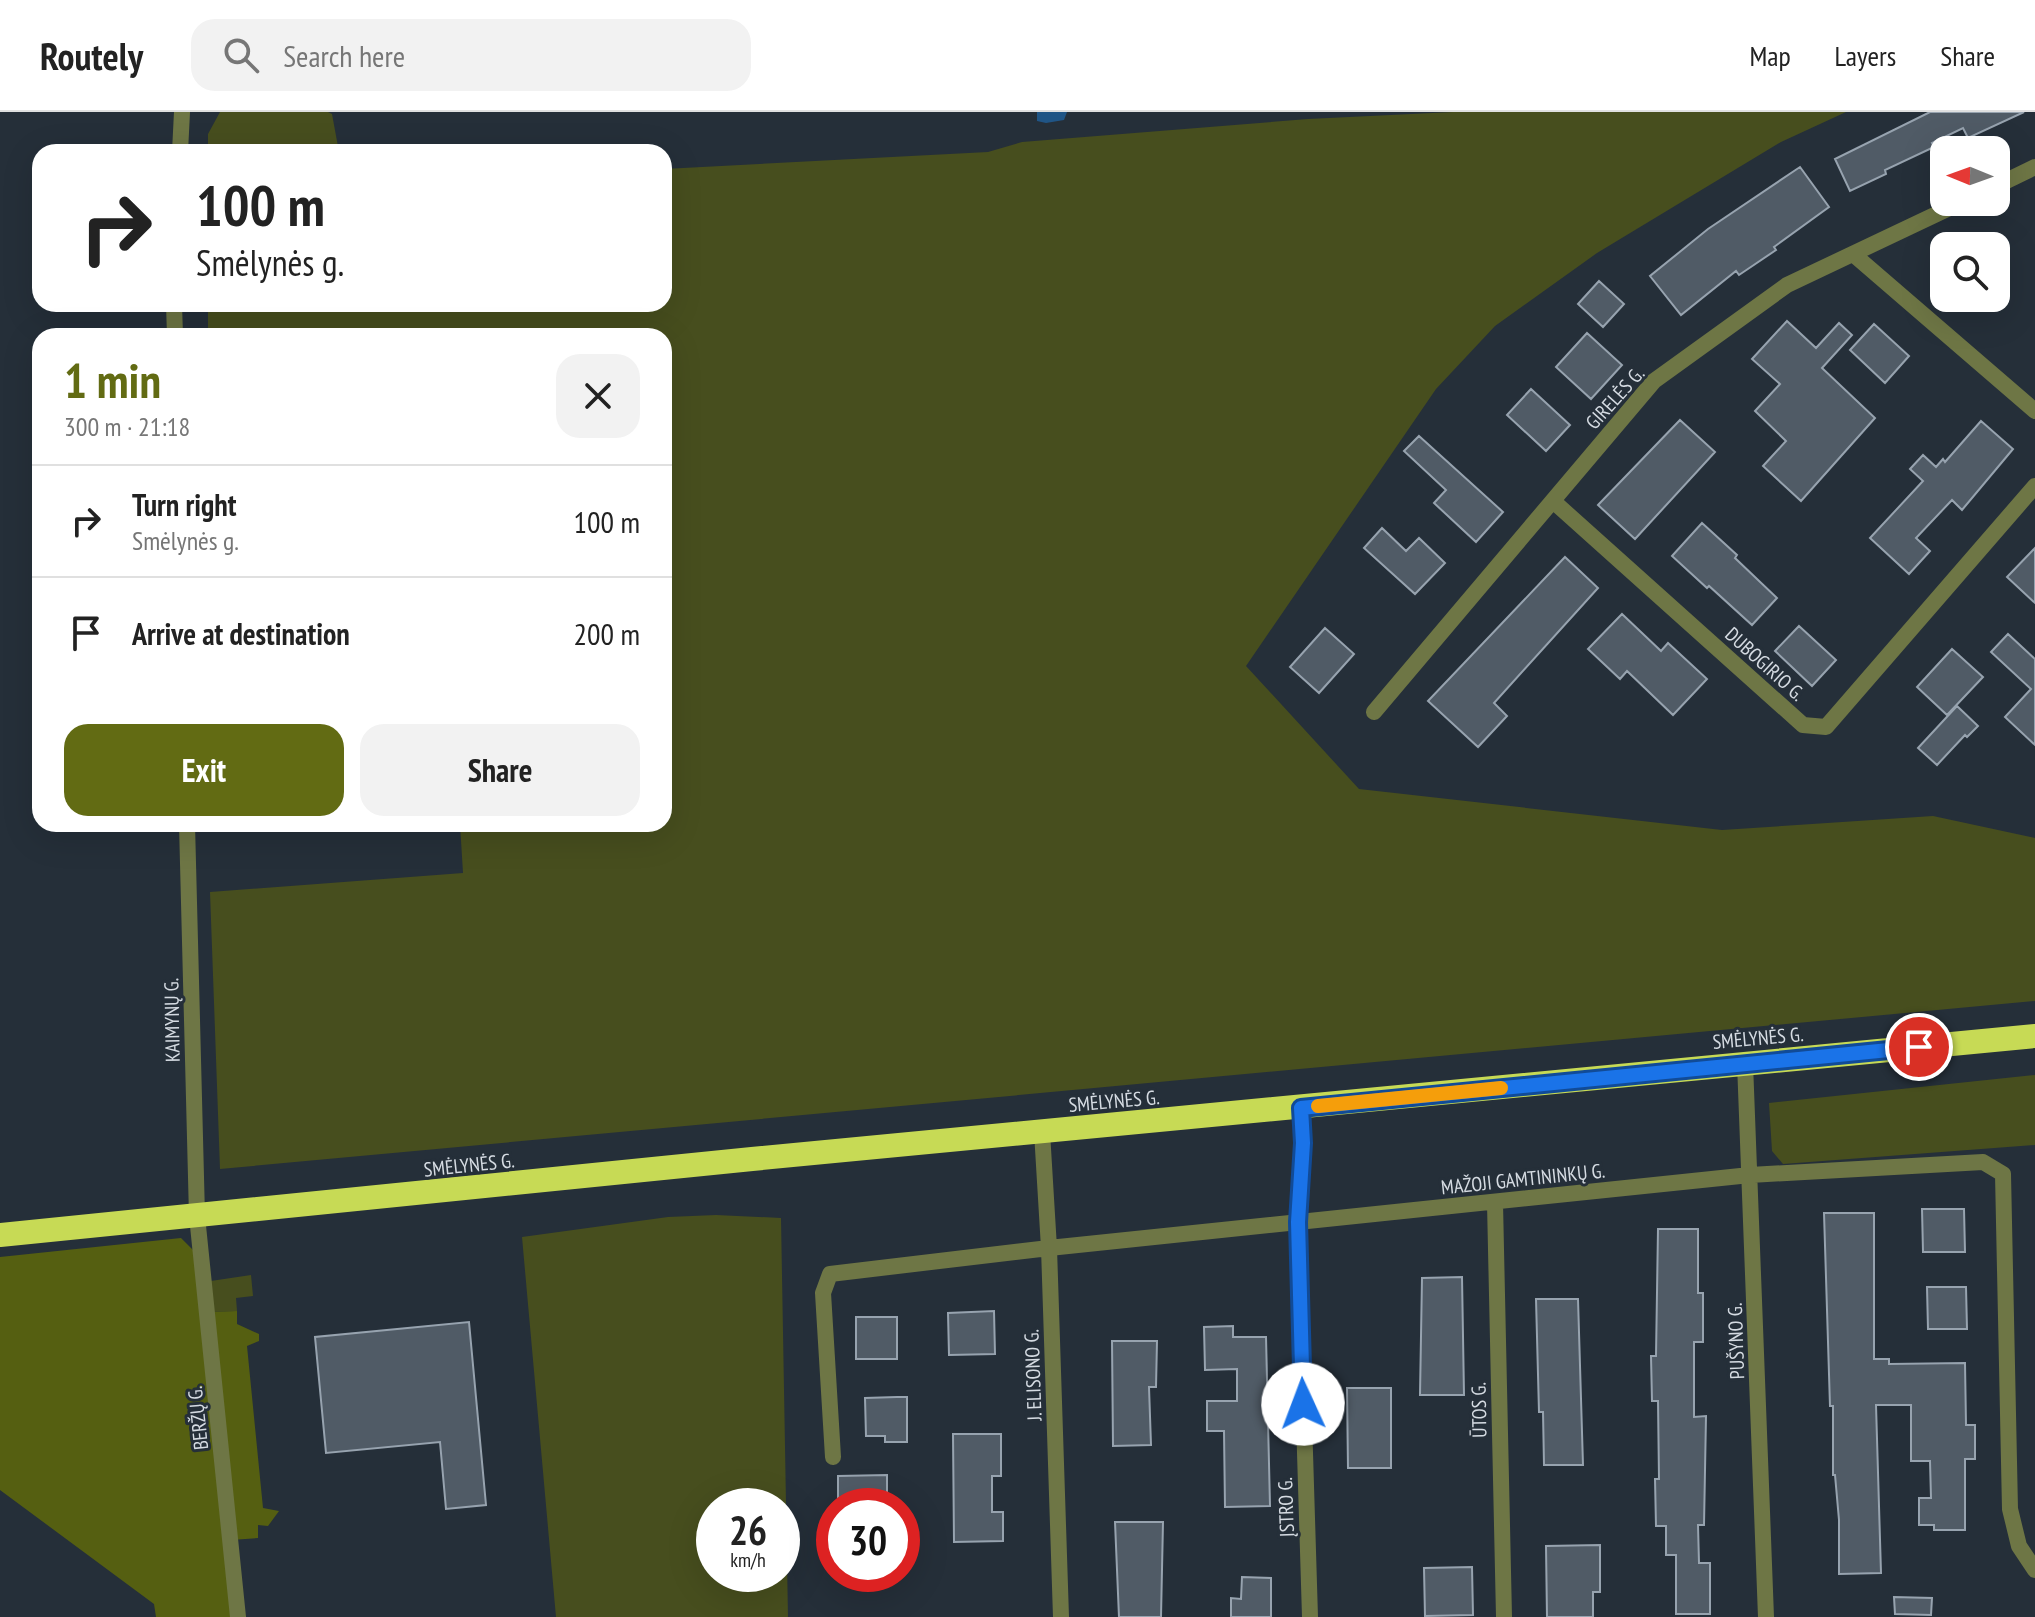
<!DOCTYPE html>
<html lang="en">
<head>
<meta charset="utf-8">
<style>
	:root { --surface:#fff; --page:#f2f2f2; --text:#222; --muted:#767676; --line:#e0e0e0; --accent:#626b13 }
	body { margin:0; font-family:"PT Sans Narrow",sans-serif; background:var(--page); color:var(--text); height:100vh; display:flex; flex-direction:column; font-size:30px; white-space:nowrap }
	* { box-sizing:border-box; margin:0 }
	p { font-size:26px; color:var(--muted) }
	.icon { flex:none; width:44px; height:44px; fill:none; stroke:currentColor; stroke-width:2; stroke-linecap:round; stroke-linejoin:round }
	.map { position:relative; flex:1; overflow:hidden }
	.panel { position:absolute; left:32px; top:216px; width:640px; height:504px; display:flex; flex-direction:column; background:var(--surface); border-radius:24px; box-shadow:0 8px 32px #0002 }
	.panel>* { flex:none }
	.hud { position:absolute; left:32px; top:32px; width:640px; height:168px; border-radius:24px; box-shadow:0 8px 32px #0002; background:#fff; color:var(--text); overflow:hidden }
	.needle { width:52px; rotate:271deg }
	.buttons { position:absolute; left:1930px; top:24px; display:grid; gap:16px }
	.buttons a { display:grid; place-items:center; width:80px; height:80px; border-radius:16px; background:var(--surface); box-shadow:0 8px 32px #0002; font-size:40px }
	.speed { position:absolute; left:696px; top:1376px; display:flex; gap:16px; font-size:40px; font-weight:700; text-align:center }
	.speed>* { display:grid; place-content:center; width:104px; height:104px; border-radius:50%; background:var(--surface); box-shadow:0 8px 32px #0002; line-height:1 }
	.speed small { font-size:20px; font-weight:400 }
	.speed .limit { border:12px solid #d22; background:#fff; color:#111 }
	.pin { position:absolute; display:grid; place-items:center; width:68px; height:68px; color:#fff; margin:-34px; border:4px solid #fff; border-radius:50%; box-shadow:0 2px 8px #0007 }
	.me { position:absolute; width:88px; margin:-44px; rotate:358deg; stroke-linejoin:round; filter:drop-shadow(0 0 6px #0008) }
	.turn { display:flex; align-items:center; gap:28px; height:168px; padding:0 32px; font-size:36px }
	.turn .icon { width:104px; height:104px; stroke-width:2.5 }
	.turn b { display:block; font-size:56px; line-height:68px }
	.round { display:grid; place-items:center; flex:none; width:84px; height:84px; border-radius:24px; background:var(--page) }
	.headline { display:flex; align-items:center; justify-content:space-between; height:136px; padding:0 32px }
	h1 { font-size:48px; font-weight:600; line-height:60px; color:var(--accent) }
	.cta { display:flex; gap:16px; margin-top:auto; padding:16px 32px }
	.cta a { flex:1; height:92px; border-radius:24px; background:var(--accent); color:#fff; font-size:32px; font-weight:600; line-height:92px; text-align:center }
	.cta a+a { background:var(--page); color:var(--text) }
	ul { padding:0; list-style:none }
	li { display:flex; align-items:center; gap:24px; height:112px; padding:0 32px; border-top:2px solid var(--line) }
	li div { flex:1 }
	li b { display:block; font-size:30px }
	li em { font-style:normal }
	header { display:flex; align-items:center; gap:48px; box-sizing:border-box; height:112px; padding:0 40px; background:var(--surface); border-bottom:2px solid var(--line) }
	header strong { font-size:38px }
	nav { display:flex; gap:44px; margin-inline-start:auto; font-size:28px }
	.search { width:560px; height:72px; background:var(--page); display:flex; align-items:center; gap:20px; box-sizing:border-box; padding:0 28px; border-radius:24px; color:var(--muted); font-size:30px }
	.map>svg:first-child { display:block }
	.green { fill:#474e1e; fill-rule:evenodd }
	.forest { fill:#555f11 }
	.water { fill:#205586 }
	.building { fill:#505b66; stroke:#97a3af; stroke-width:2 }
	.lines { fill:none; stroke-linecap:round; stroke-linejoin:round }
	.street { stroke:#6e7645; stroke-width:16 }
	.highway { stroke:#c7da55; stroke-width:24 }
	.route-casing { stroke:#114b97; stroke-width:20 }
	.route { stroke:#1a73e8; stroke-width:14 }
	.slow { stroke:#f59e0b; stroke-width:14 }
	.labels { text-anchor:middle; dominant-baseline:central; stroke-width:6; stroke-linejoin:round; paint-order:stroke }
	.street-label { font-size:20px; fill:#d5dbe2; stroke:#252f39 }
</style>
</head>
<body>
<header>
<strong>Routely</strong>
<div class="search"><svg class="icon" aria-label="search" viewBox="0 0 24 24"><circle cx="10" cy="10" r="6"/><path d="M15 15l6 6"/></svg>Search here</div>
<nav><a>Map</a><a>Layers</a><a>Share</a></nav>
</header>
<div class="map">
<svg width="2035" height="1505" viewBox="0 0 2035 1505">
	<rect width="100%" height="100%" fill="#252f39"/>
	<path class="green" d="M220,0H328L332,2L339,40H208V22Z
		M1453,0H1846L1781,30L1597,141L1495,214L1436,277L1246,554L1359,677L1722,718L1933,704L2035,726V889L220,1057L210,780L463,761L460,712H664V224H208V192H664V57L988,40L1022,30L1308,7Z
		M2035,963V1033L1783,1052L1772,1039L1769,991Z
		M716,1103L781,1106L788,1505H556L522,1125L668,1105ZM782,1394V1462H714V1394Z
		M251,1163L253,1184L236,1186L237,1199L207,1200L204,1170Z"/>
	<path class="forest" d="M181,1126L201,1146L207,1200L237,1199V1212L259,1222V1229L247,1234L263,1396L279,1399L268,1414L258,1413V1426L231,1428L238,1505H156L154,1492L0,1378V1145Z"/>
	<path class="water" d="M1037,0H1067L1064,8L1046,11L1037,9Z"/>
	<path class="building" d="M1930,0H2024L1968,26L1963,16L1932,31L1934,35L1885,58L1886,62L1850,79L1835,47Z
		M1800,55L1829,95L1774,135L1776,138L1739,163L1736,159L1681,203L1650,164L1708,117Z
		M1599,169L1624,192L1603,215L1578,192Z
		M1787,209L1816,236L1839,211L1852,223L1822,256L1875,306L1801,389L1763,354L1786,329L1755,299L1780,272L1752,247Z
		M1874,212L1909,244L1885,271L1850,238Z
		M1587,221L1622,253L1591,287L1556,255Z
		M1531,277L1570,313L1546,339L1507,303Z
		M1680,308L1715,340L1635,427L1598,393Z
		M1981,309L2013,337L1962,398L1952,388L1916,426L1930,439L1909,462L1870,426L1923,369L1910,357L1923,343L1936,355L1943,347L1945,350Z
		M1419,324L1503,400L1476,430L1434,391L1446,378L1404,339Z
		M1702,411L1737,443L1735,446L1777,486L1752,513L1709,474L1707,476L1672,444Z
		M1382,416L1406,439L1419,426L1445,451L1415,482L1364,436Z
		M2035,436V491L2007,465Z
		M1565,445L1598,476L1494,591L1507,604L1478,635L1428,589Z
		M1622,502L1661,539L1668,531L1707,567L1673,603L1627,559L1620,567L1588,537Z
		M1799,514L1836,548L1812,574L1775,539Z
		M1325,516L1354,542L1319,581L1290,555Z
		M2008,522L2035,547V633L2005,605L2031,577L1991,540Z
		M1952,537L1983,565L1947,603L1917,575Z
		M1957,594L1978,614L1967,625L1965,623L1937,653L1918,636Z
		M1922,1097H1964L1965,1140H1923Z
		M1824,1101H1874V1247H1889V1252L1965,1251L1966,1313H1975V1347H1965V1418H1934V1413H1919V1386H1931L1930,1349H1911V1293H1876L1881,1461L1839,1462V1408L1835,1363H1833V1294H1830Z
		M1658,1117H1698V1181H1703V1230H1694V1305L1706,1304L1704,1413H1698L1699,1451H1710V1502H1676V1443H1666V1414H1656L1655,1367H1659L1658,1289H1652L1651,1244H1656Z
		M1462,1165L1464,1283H1420L1422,1166Z
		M1927,1175H1966L1967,1217H1928Z
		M1536,1187H1578L1583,1353H1544L1543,1300H1539Z
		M994,1199L995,1242L949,1243L948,1201Z
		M856,1205H897V1247H856Z
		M469,1210L486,1393L446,1397L440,1330L326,1341L315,1225Z
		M1233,1214V1225H1266L1270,1394L1225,1395L1224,1319H1207V1289H1237V1257L1205,1258L1204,1215Z
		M1112,1229H1157L1156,1275H1149L1151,1333L1113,1334Z
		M1347,1276H1391V1356H1348Z
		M897,1285H907V1330H885V1324H866L865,1286Z
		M953,1322H1001V1364H992V1400H1003V1429L954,1430Z
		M887,1363V1394H838V1364Z
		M1115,1410H1163L1161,1505H1119Z
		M1600,1433V1480H1593V1505H1547L1546,1434Z
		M1472,1455L1473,1503L1425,1504L1424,1456Z
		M1242,1465L1271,1466V1505H1231V1486L1241,1487Z
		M1894,1485L1932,1486L1931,1503L1895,1502Z"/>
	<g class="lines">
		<path class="street" d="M180,40L182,0
			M1996,74L2035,55
			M1853,142L2035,299
			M174,192L175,224
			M1553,389L1803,613L1826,615L2035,374
			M1374,600L1654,269L1787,173L1962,90
			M187,712L197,1104L238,1505
			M1745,951L1766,1505
			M1301,996L1303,1031L1298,1110L1310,1505
			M1042,1020L1049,1136L1061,1505
			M1495,1091L1504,1505
			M833,1345L823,1181L830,1162L1049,1136L1750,1063L1983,1050L2003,1062L2010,1397L2019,1434L2035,1458"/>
		<path class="highway" d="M0,1123L752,1047L2035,924"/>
	</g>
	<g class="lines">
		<defs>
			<path id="route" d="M1303,1292L1298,1110L1303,1031L1301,996L1919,935"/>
		</defs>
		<use href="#route" class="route-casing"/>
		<use href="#route" class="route"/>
		<path class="slow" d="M1318,994L1501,976"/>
	</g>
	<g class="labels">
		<g class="street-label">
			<text transform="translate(1615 286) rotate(-48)">GIRELĖS G.</text>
			<text transform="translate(1765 552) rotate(42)">DUBOGIRIO G.</text>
			<text transform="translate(172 908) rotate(-91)">KAIMYNŲ G.</text>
			<text transform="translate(1758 926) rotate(-5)">SMĖLYNĖS G.</text>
			<text transform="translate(1114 989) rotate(-5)">SMĖLYNĖS G.</text>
			<text transform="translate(469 1053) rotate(-6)">SMĖLYNĖS G.</text>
			<text transform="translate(1523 1067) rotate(-6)">MAŽOJI GAMTININKŲ G.</text>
			<text transform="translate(1736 1229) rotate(-92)">PUŠYNO G.</text>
			<text transform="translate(1033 1263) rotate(-92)">J. ELISONO G.</text>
			<text transform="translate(1479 1298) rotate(-91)">ŪTOS G.</text>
			<text transform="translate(198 1306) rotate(-96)">BERŽŲ G.</text>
			<text transform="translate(1286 1395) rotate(-92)">ĮSTRO G.</text>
		</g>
	</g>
</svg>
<div class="buttons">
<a><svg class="needle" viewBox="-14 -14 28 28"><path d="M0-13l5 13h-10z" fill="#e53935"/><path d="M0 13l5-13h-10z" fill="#767676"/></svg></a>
<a><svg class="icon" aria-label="search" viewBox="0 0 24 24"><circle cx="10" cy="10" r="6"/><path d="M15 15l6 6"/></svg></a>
</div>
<div class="speed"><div>26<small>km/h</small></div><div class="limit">30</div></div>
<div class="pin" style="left:1919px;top:935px;background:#d93025"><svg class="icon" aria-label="arrive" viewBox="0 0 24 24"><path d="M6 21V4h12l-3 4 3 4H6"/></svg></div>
<svg class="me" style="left:1303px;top:1292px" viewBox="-20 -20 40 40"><circle r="19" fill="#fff"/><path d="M0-13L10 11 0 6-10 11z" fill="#1a73e8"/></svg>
<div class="hud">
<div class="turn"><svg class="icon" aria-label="right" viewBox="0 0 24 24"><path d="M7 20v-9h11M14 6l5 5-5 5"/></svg><div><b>100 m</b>Smėlynės g.</div></div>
</div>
<section class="panel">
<div class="headline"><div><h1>1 min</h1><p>300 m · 21:18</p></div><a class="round"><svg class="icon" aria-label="close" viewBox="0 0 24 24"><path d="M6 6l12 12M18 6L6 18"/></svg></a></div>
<ul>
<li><svg class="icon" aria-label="right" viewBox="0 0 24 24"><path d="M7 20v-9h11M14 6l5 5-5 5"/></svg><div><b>Turn right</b><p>Smėlynės g.</p></div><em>100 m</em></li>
<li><svg class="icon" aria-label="arrive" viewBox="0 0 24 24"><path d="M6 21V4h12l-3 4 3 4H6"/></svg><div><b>Arrive at destination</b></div><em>200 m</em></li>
</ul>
<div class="cta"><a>Exit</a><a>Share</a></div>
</section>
</div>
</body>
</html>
